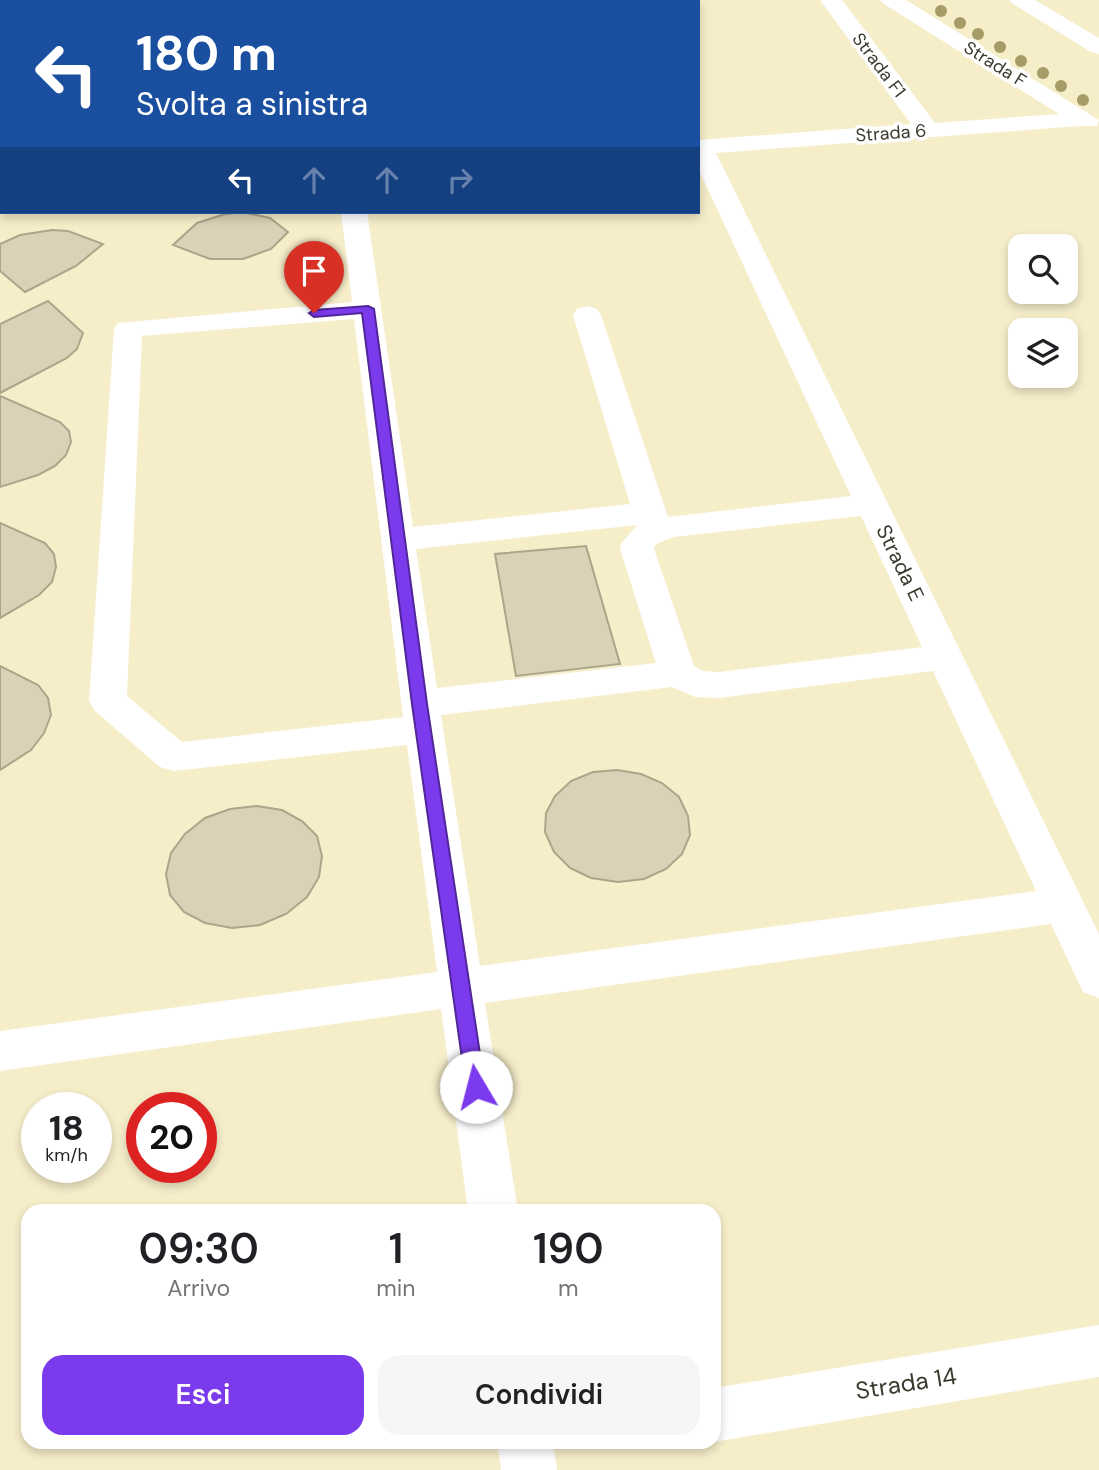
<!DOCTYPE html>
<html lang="it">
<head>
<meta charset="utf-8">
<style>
	:root { --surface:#fff; --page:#f6f6f6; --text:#202124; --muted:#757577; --accent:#7c3aed }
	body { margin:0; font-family:"DM Sans",sans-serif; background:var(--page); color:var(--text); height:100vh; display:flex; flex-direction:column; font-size:26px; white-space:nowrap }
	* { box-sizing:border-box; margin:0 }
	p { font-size:23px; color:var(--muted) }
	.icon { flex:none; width:38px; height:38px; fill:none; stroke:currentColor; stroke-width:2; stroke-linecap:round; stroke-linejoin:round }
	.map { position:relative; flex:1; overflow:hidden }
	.sheet { position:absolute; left:21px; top:1204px; width:700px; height:245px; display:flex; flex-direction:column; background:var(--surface); border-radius:21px; box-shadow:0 4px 10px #0003 }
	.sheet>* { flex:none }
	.top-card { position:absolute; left:0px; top:0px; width:700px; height:214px; box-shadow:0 4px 10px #0003; background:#1a4fa0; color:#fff; overflow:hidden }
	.fabs { position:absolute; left:1008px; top:234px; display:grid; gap:14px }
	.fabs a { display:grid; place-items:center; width:70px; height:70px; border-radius:14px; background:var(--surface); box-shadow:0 4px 10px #0003; font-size:35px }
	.speed { position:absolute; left:21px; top:1092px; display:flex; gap:14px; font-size:35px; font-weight:700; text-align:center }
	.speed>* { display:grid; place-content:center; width:91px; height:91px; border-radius:50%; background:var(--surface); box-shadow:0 4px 10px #0003; line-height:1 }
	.speed small { font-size:18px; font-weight:400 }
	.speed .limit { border:10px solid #d22; background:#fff; color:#111 }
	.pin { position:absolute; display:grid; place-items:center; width:60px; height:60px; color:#fff; margin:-72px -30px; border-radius:50% 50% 50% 0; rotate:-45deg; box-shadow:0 0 7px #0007 }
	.pin .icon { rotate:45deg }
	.me { position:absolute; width:77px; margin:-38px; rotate:352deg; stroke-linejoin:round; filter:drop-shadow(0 0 5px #0008) }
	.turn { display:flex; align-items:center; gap:24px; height:147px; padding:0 21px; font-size:32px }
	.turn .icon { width:91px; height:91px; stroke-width:2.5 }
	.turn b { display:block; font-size:49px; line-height:60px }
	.lanes { display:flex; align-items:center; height:66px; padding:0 21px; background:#0003; justify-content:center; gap:35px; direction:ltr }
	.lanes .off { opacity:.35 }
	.eta { display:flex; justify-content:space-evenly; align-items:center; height:119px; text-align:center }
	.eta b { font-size:42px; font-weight:600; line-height:49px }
	.action { display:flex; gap:14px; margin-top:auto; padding:14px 21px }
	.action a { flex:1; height:80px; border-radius:21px; background:var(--accent); color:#fff; font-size:28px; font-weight:600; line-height:80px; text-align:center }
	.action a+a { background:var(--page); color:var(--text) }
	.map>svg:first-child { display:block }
	.built { fill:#f6edc9; fill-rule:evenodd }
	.building { fill:#d9d2b6; stroke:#aba58a; stroke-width:2 }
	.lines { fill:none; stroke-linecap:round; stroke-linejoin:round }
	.minor { fill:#fff; fill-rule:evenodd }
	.tree { fill:#a59c67 }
	.route { fill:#7c3aed; stroke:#51269a; stroke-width:2 }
	.labels { text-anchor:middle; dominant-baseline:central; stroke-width:7; stroke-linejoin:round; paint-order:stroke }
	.far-street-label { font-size:18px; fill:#3c3a2e; stroke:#fff }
	.street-label { font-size:21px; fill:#3c3a2e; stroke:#fff }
	.near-street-label { font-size:24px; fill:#3c3a2e; stroke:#fff }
</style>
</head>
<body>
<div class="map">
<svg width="1099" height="1470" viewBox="0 0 1099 1470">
	<rect width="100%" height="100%" fill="#fef9e2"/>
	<path class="built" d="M0,0H1099V1470H0ZM2,2H698V212H2ZM1020,247H1066V292H1020ZM1020,331H1066V376H1020ZM37,1108H96V1167H37ZM142,1108H201V1167H142ZM28,1211H714V1442H28Z"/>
	<path class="building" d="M242,212L270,218L288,232L271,249L243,259H210L173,245L197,223L225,214Z
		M52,230L68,231L103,244L76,266L25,292L0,271V244L20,235Z
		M48,301L83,333L77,349L67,358L0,393V324Z
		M0,396L60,422L69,431L71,442L66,455L55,466L38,475L0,487Z
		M0,523L45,543L54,554L56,567L52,582L39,595L0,618Z
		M586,546L620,664L516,676L495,554Z
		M0,666L38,685L48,698L51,715L44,733L31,750L0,770Z
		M617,770L641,774L662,783L679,797L688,816L690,835L682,854L666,869L644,879L618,882L591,878L570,868L554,852L545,832L546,813L555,796L571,781L593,772Z
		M257,806L282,810L302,821L317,836L322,856L319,877L307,897L286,914L260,925L232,928L205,923L184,912L170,895L166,874L171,853L185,834L205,818L230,809Z"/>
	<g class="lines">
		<path class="minor" d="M820,0H842L935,123L1059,114L884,4L880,0H906L1099,120L1097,126H1081L716,153L1099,934V998L1083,992L1051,924L485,1003L518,1211H468L441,1009L0,1071V1031L437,972L407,745L174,771L160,767L95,711L89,701L114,329L118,323L352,302L341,212H367L413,527L630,504L573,315L577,309L587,306L597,309L601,315L668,517L851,496L698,168V140L911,124ZM354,319L403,717L182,742L127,696L142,336ZM861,516L922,647L719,672L703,671L694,666L655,552L654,547L658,543L674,537ZM637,525L620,545L621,552L656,663L437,688L416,549ZM933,671L1036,891L480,966L441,715L672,687L695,697L719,698Z
			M1009,0H1035L1099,38V54L1091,52L1013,4Z
			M0,190H2V206H0Z
			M1099,1325V1377L714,1442H713L714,1388Z
			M497,1442H553L557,1470H501Z"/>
	</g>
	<g class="tree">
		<circle cx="941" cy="11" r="6"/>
		<circle cx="960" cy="23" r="6"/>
		<circle cx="978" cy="34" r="6"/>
		<circle cx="1000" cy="47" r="6"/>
		<circle cx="1021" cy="61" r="6"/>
		<circle cx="1043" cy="73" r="6"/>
		<circle cx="1061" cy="86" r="6"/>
		<circle cx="1083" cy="100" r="6"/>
	</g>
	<path class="route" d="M368,306L374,309L427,704L485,1087L483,1093L476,1095L469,1093L466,1087L412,704L362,313L314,317L309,313L314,310Z"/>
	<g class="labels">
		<g class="far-street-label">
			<text transform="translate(995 64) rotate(32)">Strada F</text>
			<text transform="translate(879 65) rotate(53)">Strada F1</text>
			<text transform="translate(891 133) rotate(-4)">Strada 6</text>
		</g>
		<g class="street-label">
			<text transform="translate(900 563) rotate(64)">Strada E</text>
		</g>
		<g class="near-street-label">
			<text transform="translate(906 1383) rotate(-9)">Strada 14</text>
		</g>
	</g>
</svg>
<div class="fabs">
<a><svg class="icon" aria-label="search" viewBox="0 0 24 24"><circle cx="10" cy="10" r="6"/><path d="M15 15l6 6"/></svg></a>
<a><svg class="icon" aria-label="layers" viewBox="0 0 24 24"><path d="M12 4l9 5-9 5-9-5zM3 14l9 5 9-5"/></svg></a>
</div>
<div class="speed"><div>18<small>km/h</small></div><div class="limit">20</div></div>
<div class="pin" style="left:314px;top:313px;background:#d93025"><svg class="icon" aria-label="arrive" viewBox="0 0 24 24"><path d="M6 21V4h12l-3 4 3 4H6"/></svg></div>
<svg class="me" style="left:476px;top:1087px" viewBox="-20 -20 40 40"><circle r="19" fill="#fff"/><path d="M0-13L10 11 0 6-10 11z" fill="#7c3aed"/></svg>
<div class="top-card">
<div class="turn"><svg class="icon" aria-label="left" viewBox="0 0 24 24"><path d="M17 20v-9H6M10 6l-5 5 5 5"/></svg><div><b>180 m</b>Svolta a sinistra</div></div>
<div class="lanes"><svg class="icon" aria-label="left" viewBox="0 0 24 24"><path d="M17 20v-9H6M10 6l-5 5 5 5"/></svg><svg class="icon off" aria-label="ahead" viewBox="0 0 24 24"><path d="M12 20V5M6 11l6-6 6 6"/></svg><svg class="icon off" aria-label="ahead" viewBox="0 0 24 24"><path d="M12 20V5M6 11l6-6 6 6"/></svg><svg class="icon off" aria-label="right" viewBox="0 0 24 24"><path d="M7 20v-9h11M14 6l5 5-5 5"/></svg></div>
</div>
<section class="sheet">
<div class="eta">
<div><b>09:30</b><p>Arrivo</p></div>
<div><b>1</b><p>min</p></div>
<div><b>190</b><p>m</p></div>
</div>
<div class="action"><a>Esci</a><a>Condividi</a></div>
</section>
</div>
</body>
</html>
